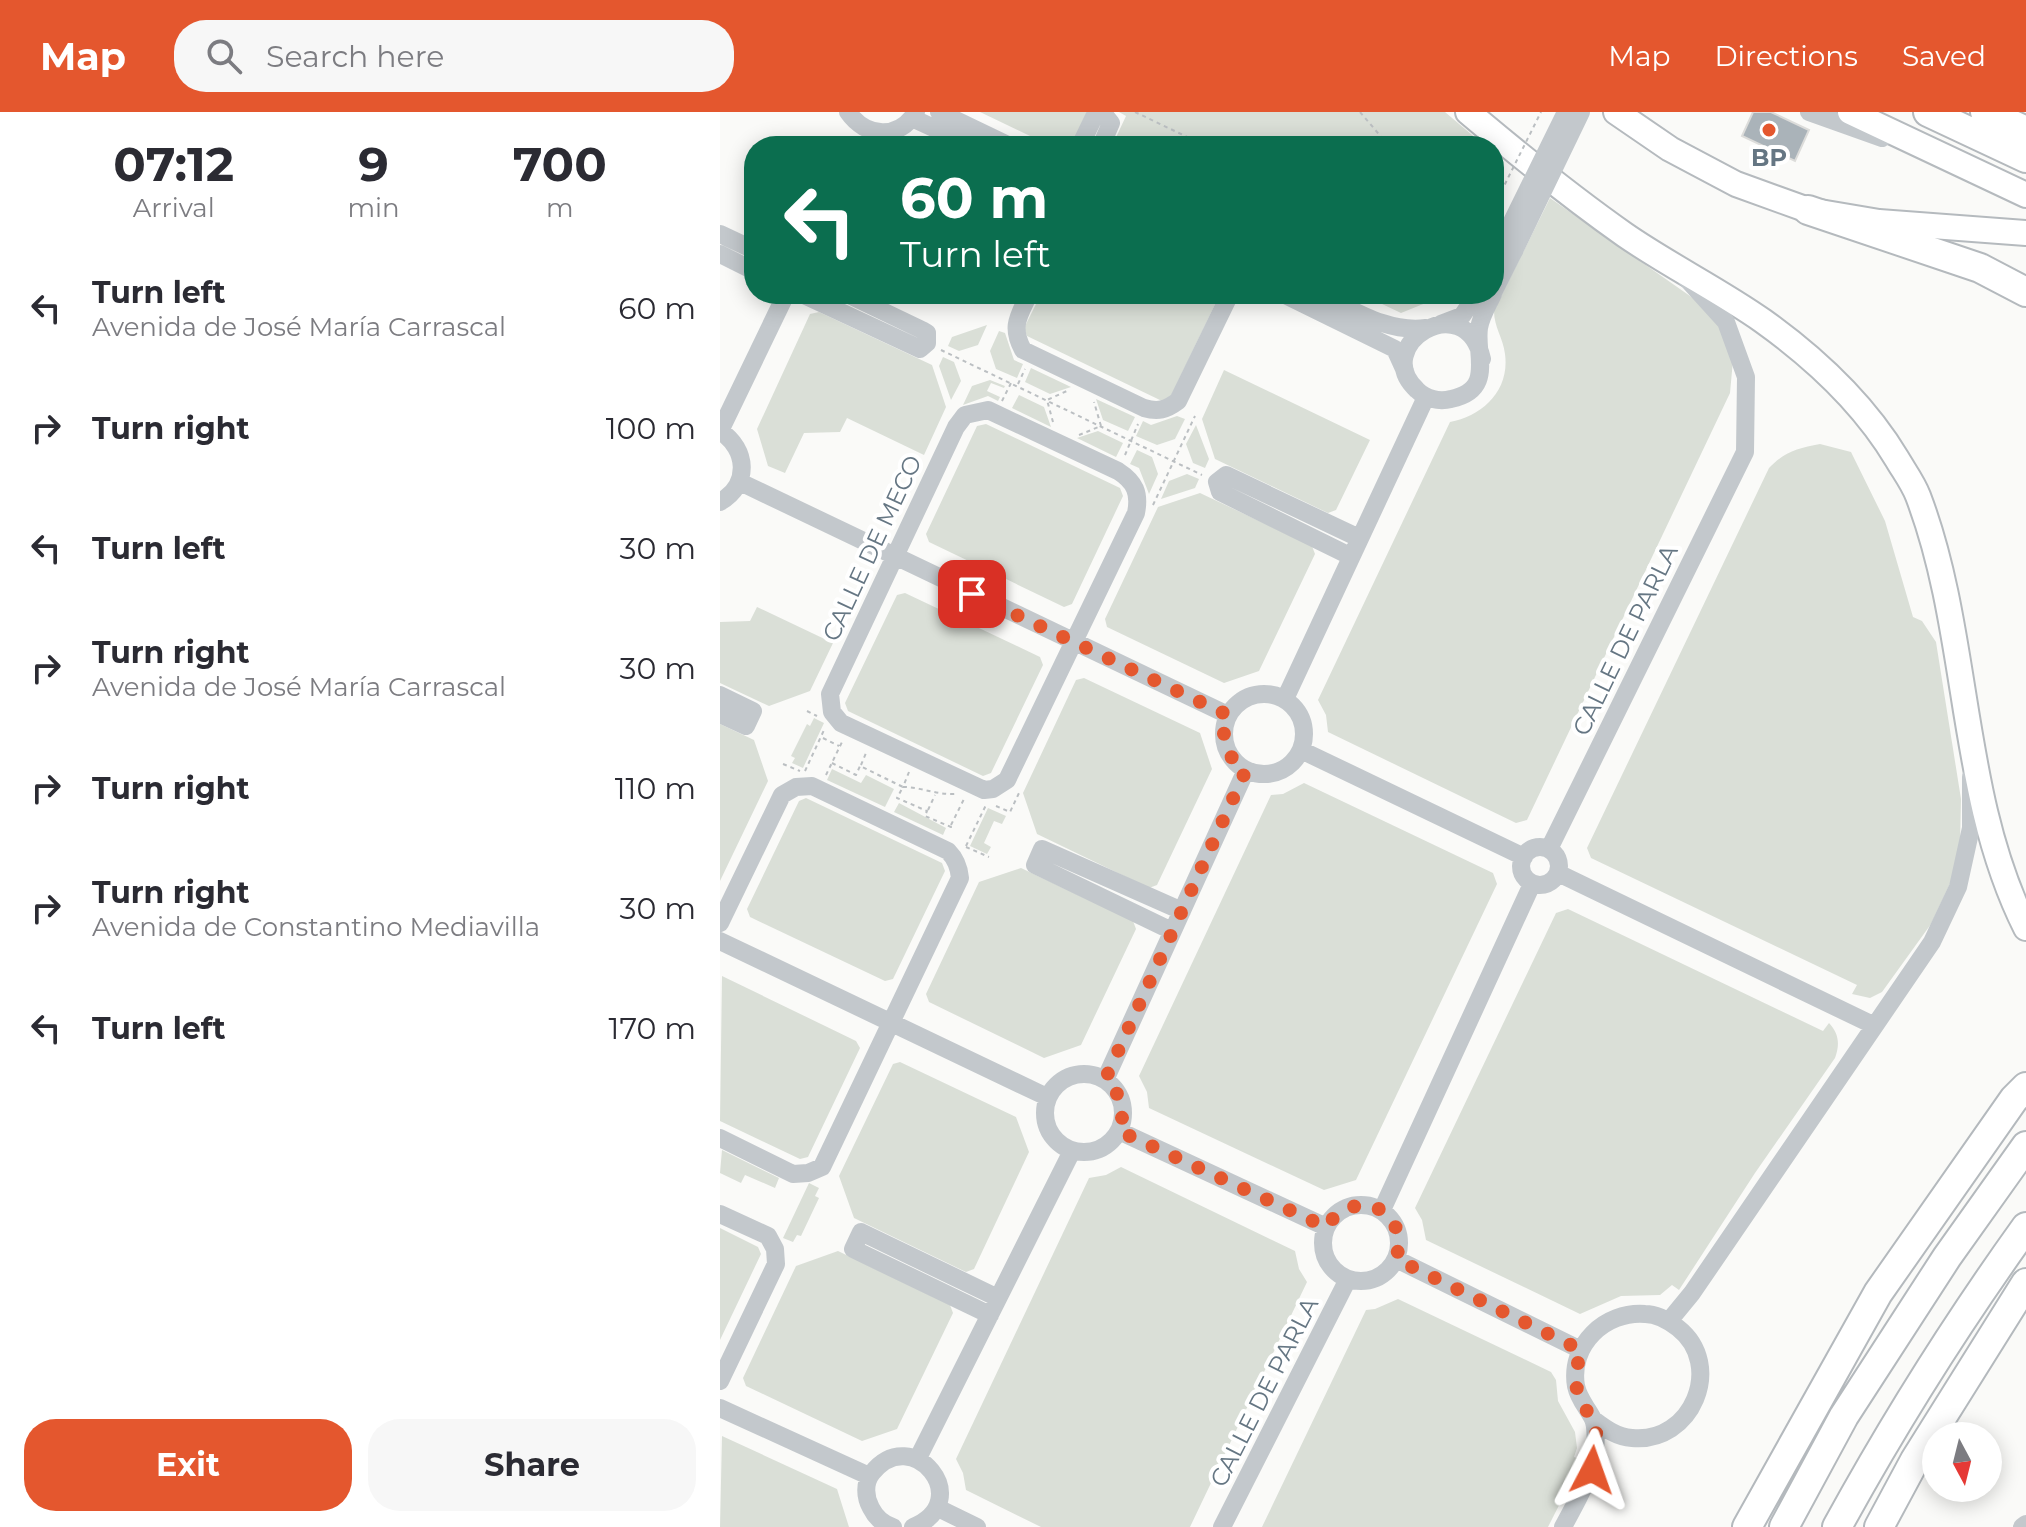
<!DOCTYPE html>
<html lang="en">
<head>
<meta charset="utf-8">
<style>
	:root { --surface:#fff; --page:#f7f7f7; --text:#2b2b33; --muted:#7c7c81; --accent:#e4572e }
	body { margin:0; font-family:Montserrat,sans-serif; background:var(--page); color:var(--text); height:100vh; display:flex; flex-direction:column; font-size:30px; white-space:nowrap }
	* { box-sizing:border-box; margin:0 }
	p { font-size:26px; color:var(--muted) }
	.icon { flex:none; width:44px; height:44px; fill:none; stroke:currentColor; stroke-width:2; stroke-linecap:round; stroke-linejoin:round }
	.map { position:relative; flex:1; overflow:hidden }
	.sheet { display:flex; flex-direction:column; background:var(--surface); width:720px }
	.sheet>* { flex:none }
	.hud { position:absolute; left:24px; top:24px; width:760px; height:168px; border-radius:32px; box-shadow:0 4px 20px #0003; background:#0b6e4f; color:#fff; overflow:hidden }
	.needle { width:52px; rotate:173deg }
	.controls { position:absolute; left:1202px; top:1310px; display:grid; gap:16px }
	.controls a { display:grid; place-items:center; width:80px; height:80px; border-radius:50%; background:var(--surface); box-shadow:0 4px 20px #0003; font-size:40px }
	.pin { position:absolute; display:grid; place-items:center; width:68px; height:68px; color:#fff; margin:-34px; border-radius:16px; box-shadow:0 4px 12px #0006 }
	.me { position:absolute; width:88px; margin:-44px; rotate:4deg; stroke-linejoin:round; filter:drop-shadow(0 0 6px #0008) }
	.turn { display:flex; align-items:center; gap:28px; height:168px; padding:0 24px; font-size:36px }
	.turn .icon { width:104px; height:104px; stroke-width:2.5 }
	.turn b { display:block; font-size:56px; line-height:68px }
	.eta { display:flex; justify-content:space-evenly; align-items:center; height:136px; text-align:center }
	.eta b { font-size:48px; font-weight:700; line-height:56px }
	.primary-button { display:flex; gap:16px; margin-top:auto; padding:16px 24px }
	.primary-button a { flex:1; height:92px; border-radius:32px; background:var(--accent); color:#fff; font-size:32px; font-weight:700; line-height:92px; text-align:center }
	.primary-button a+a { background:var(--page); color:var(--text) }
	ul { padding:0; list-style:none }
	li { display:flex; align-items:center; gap:24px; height:120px; padding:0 24px }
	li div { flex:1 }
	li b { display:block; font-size:30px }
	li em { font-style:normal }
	header { display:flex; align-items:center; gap:48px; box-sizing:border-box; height:112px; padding:0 40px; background:var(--accent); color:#fff }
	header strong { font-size:38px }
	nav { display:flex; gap:44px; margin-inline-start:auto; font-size:28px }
	.search { width:560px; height:72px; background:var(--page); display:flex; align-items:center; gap:20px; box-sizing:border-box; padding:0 28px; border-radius:32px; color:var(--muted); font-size:30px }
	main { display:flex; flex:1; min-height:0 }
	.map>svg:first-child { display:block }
	.green { fill:#dadfd7 }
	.building { fill:#aab3b9; stroke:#dcdcda; stroke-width:2 }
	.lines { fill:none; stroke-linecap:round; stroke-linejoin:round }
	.major-casing { stroke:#b5babe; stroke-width:28 }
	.highway-casing { stroke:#b4b9bd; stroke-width:32 }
	.path { stroke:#bbbfc2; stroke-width:2; stroke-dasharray:4 4; stroke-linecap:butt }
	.minor { stroke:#c3c8cc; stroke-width:18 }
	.major { stroke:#fff; stroke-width:24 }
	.highway { stroke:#fff; stroke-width:28 }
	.path-bridge { stroke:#bbbfc2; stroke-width:2; stroke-dasharray:4 4; stroke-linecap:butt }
	.minor-bridge { stroke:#c3c8cc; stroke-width:18 }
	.route { stroke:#e4572e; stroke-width:14; stroke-dasharray:0 25.2 }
	.poi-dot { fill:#e4572e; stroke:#fff; stroke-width:3 }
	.labels { text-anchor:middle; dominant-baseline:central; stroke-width:8; stroke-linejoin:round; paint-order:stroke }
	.poi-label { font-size:24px; font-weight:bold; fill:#657683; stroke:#fff }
	.street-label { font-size:24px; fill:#657683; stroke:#fff }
</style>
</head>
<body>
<header>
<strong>Map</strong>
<div class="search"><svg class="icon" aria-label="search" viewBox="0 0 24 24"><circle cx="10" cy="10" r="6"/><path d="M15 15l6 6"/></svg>Search here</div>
<nav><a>Map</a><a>Directions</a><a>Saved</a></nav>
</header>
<main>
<section class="sheet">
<div class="eta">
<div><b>07:12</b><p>Arrival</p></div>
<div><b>9</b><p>min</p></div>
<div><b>700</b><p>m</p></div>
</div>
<ul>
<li><svg class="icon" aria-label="left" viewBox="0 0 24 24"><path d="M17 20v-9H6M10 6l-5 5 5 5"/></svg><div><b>Turn left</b><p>Avenida de José María Carrascal</p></div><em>60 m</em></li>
<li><svg class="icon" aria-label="right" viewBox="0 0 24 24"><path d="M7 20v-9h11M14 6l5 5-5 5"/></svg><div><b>Turn right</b></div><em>100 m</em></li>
<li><svg class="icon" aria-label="left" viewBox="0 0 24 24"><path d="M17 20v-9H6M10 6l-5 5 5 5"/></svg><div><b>Turn left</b></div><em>30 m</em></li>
<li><svg class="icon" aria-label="right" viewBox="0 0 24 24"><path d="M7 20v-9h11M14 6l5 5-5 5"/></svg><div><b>Turn right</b><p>Avenida de José María Carrascal</p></div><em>30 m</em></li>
<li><svg class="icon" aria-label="right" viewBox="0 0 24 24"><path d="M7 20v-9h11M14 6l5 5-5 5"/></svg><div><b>Turn right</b></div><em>110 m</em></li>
<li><svg class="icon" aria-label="right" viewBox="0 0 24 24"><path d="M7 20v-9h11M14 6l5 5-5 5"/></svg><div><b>Turn right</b><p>Avenida de Constantino Mediavilla</p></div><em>30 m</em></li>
<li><svg class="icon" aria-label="left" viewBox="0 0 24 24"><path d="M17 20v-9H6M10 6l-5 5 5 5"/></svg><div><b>Turn left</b></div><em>170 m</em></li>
</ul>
<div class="primary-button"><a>Exit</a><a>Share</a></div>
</section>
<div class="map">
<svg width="1306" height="1415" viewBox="0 0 1306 1415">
	<rect width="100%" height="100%" fill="#fafaf8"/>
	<path class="green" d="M260,0H367L351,34H331Z
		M399,0H725L765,34H392L406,4Z
		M830,86L980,191L1002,217L1013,248L1010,281L807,708L796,711L608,620L606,603L598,588L730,310C762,304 790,279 785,242C783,226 774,215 774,199Z
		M321,182H500L450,286L442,289L307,224L304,216Z
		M641,182H728L681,201Z
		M99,200L212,253L226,295L204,343L127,306L120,320L84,321L65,361L48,354L37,317L90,202Z
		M267,213L258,233L239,239L228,234L232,225Z
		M279,219L285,221L294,248L303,252L297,266L276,257L270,239Z
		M223,245L234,250L241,269L231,288L219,254Z
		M311,256L351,275L330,282L305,270Z
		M504,258L650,328L616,398L608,401L495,347L482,307Z
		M270,268L285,274L284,276L271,271L267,279L280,285L278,289L268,284L243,293L252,274Z
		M299,283L324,295L331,315L292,296Z
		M376,287L415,305L408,319L383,308Z
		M457,304L465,307L455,327L437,333L416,324L423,309L431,313Z
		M266,312L400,376L403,384L352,492L344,495L209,430L206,422L257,314Z
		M476,313L489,347L485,356L473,351L466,332Z
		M378,319L403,331L396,345L357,326Z
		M1100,332L1131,340L1165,409L1193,505L1202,509L1216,530L1241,687L1240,734L1234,763L1211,812L1162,880L1150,886L1132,882L1137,873L871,746L867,736L1049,356C1064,340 1078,336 1100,332Z
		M417,338L432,345L438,362L429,382L419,356L410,352Z
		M467,362L479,367L475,376L441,387L449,369Z
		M480,381L592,434L595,442L539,559L504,571L387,515L385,507L438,395Z
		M185,481L320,545L323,553L271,661L263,664L128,599L125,591L177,483Z
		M37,495L113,531L90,579L49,594L0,571V510L30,509Z
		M364,566L480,621L492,657L437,773L429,776L317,722L303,681L356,568Z
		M94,606L104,611L83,656L72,651L75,646L71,644L87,612L90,614Z
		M0,612L34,628L48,669L0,769Z
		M112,657L141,671L146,663L174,677L165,695L107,668Z
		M584,671L773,761L777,772L636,1068L604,1078L429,996L427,980L419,964L551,683L563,682Z
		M86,686L222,751L225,759L173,867L165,869L30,805L27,797L79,689Z
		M179,691L226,716L223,723L174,700Z
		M268,696L286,704L282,712L274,709L264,731L271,735L267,742L250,734Z
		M301,756L413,809L416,817L361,933L324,946L209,890L206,882L259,770Z
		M848,797L1103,919L1109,911C1119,922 1120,932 1115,946L1035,1061L959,1178L952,1173L940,1183L901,1184L860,1202L706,1128L702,1108L695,1096L836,801Z
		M2,864L136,929L140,936L88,1045L80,1047L0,1009Z
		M180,950L296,1005L309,1040L254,1157L246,1160L134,1106L119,1064L173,952Z
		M2,1038L59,1066L55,1076L25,1063L21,1071L0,1061Z
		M401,1055L575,1139L579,1157L587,1170L470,1415H321L246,1378L243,1361L236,1347L369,1066L386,1063Z
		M89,1071L99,1076L95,1084L99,1086L81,1124L77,1123L73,1130L63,1126Z
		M0,1116L38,1135L41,1142L0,1228Z
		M118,1139L230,1193L233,1201L177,1317L142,1329L26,1274L23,1266L76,1154Z
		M678,1187L831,1260L836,1268L838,1289L855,1320L857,1336L854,1345L862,1348L828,1415H542L646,1198L655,1197Z
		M2,1324L117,1377L129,1415H0Z"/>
	<path class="building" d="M1033,0H1051L1089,18L1075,49L1022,24Z"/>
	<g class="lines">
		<defs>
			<path id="major" d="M748,0C799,43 851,85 905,123C950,154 999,178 1043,209C1096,247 1144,292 1177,347C1184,359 1193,371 1198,384C1251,523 1238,681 1306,816
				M896,0L950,37L1016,72L1088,98L1159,110L1306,121
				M1130,0L1306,83"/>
			<path id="highway" d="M1208,0L1306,46
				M1265,0L1306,19
				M1088,98L1260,156L1306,180
				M1027,1415L1158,1181L1294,987L1306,975
				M1064,1415L1124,1304L1227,1145L1306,1034
				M1117,1415C1174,1311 1237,1211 1306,1115
				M1159,1415L1195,1348L1306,1171"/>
		</defs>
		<use href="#major" class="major-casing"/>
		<use href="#highway" class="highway-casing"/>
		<path class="path" d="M415,0L486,34
			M640,0L669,34
			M221,238L482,363
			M298,272L305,257
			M282,289L291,271
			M333,310L327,288L349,278
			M359,323L381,314L374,290
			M405,343L418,312
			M433,393L475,304
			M87,599L97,604
			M103,626L119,634
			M112,651L136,663L140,654L183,675L177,686L207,699L205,704L231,715L229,719
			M63,652L80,659
			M141,653L146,641
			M85,659L104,618
			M189,660L183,675C201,675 216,683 235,682
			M106,663L122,630
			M276,694L290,700L299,681
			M208,698L215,683
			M231,713L244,687
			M246,734L266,693
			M246,735L269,745"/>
		<path class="minor" d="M128,0C146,26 179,28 196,0
			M219,0L290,34
			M1089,0L1162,26
			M192,6L253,34
			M360,34L374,5L379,3L387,6L391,11L381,34
			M0,122L34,138
			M0,142L34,159
			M774,148L781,132
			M774,179L794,139
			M82,182L200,237L207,231V221L202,218L127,182
			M309,182C299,204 290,214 303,238L424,296C438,300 446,298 458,289L510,182
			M563,182L675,237L685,259
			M599,182C634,198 667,221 706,216
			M721,212L742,204L757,182
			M762,247C745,173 649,234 697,278C706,287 719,290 731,287C775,278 755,243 759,216C761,204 768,193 773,182
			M268,298L398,359C415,370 420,381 416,401L287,668L273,677L264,678L121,611L112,600L110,582L236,315L245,303Z
			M20,370L508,603
			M0,390C30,373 28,337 0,319L66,182
			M630,444L500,380L497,370L506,363L639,426
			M504 622a40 40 0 1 1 80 0a40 40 0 1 1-80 0Z
			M0,583L33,599L26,614L0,602
			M565,587L706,285
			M581,638L804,745
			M801 754a19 19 0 1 1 38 0a19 19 0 1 1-38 0Z
			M829,737L1025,340L1026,265L1006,210L966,166
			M838,761L1153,913
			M0,811L62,683L76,675L92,674L228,739C236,747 239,755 240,766L102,1055L88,1061L73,1062L0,1026
			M452,819L315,753L322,737L462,799
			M0,829L327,985
			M325 1001a39 39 0 1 1 78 0a39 39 0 1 1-78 0Z
			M385,968L526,658
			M399,1019L606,1115
			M603 1131a38 38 0 1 1 76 0a38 38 0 1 1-76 0Z
			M662,1098L812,772
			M0,1102L48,1124L55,1137L56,1152L0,1269
			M676,1147L861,1238
			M270,1203L133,1137L141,1120L278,1186
			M949,1209L972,1181L1212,830L1238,775L1251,716V665
			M0,1296L149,1364
			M198,1346L352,1039
			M218,1396L257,1415
			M173,1415C163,1412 156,1406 151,1396C145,1385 144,1371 152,1361C192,1310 257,1389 193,1415
			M502,1415L628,1167
			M843,1415C856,1390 872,1365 875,1337C876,1328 876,1314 873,1307C867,1295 859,1288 856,1274C849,1233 885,1199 925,1202C938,1202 949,1209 958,1216C1005,1253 972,1332 912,1326C897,1325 886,1317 874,1308
			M1302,1415L1306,1412"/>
		<use href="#major" class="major"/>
		<use href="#highway" class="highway"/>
		<path class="path-bridge" d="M774,94L821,0"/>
		<path class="minor-bridge" d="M781,132L846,0
			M794,139L861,0"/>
	</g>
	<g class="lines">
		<path class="route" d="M252,482L508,603C499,625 505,645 526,658L385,968C402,983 406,998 399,1019L606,1115C635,1073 691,1097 676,1147L861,1238C856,1257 853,1275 862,1293C865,1298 872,1303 874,1308C879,1323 874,1343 872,1358"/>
	</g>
	<circle class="poi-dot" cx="1049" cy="18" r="8"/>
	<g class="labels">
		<g class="poi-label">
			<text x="1049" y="45">BP</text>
		</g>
		<g class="street-label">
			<text transform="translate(152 436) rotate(-65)">CALLE DE MECO</text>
			<text transform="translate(905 528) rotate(-64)">CALLE DE PARLA</text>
			<text transform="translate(544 1280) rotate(-63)">CALLE DE PARLA</text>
		</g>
	</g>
</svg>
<div class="controls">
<a><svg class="needle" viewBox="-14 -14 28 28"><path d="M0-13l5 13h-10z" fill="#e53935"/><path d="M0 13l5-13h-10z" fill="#7c7c81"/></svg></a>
</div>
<div class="pin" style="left:252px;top:482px;background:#d93025"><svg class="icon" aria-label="arrive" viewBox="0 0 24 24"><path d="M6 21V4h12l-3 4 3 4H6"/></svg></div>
<svg class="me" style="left:872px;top:1358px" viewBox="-20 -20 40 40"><path d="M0-17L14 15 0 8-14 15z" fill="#e4572e" stroke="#fff" stroke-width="4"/></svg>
<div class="hud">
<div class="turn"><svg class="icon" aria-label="left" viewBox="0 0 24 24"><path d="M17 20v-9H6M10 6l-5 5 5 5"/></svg><div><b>60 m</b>Turn left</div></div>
</div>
</div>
</main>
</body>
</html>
